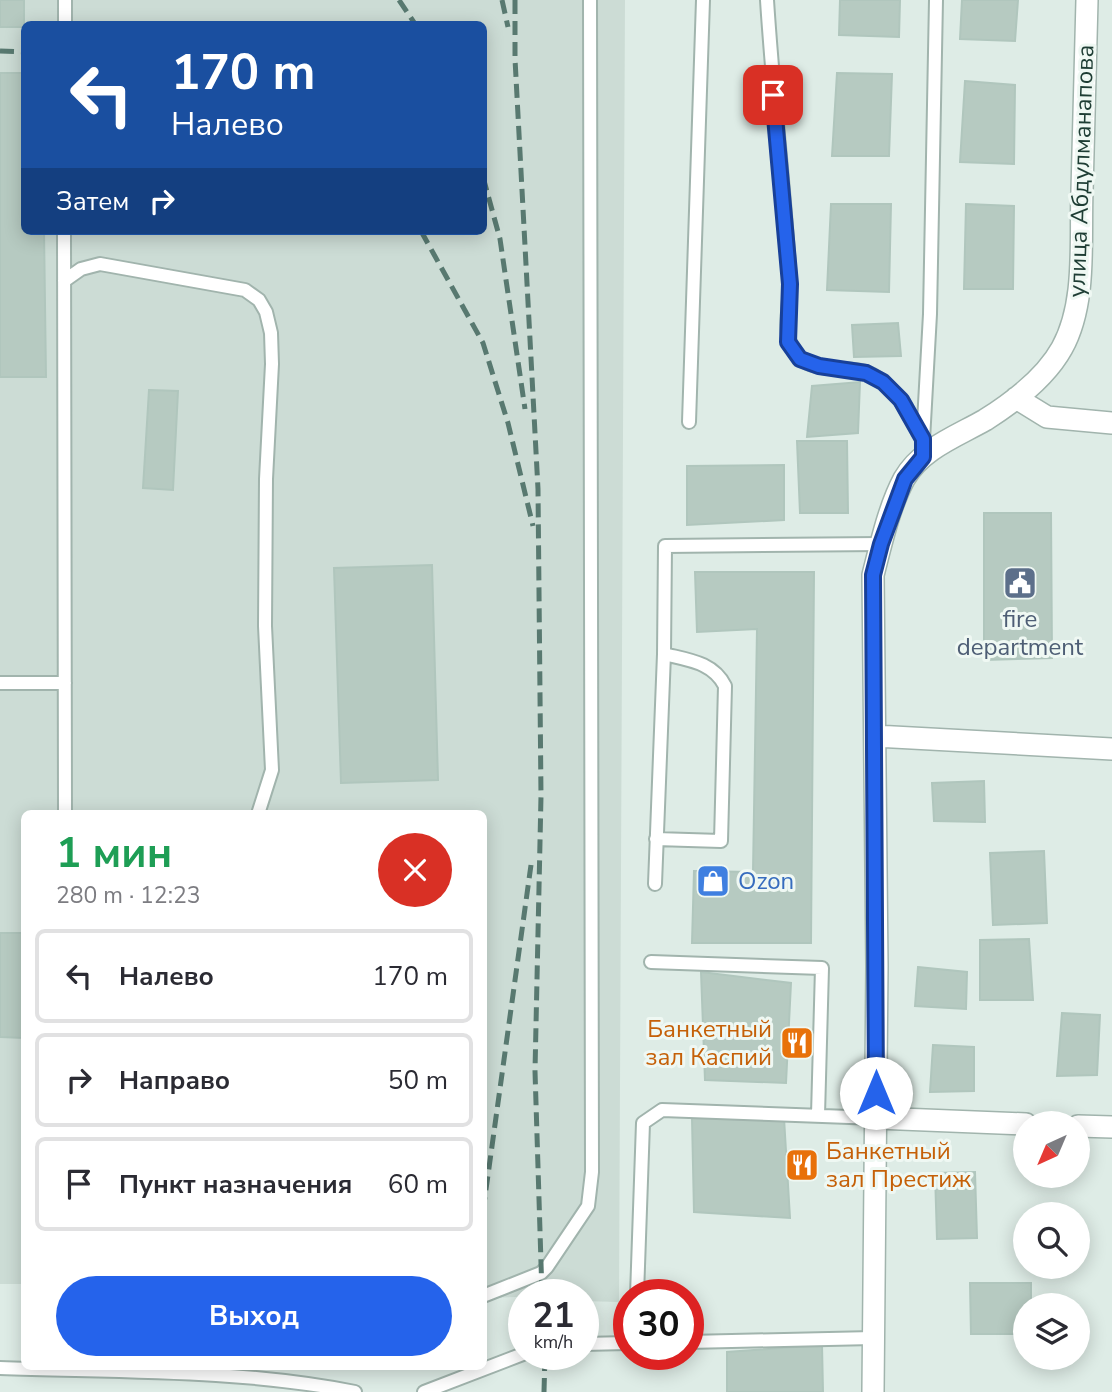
<!DOCTYPE html>
<html lang="ru">
<head>
<meta charset="utf-8">
<style>
	:root { --surface:#fff; --page:#f7f7f7; --text:#2b2b33; --muted:#7c7c81; --line:#e1e1e2; --accent:#2563eb }
	body { margin:0; font-family:"Nunito Sans",sans-serif; background:var(--page); color:var(--text); height:100vh; display:flex; flex-direction:column; font-size:26px; white-space:nowrap }
	* { box-sizing:border-box; margin:0 }
	p { font-size:23px; color:var(--muted) }
	.icon { flex:none; width:38px; height:38px; fill:none; stroke:currentColor; stroke-width:2; stroke-linecap:round; stroke-linejoin:round }
	.map { position:relative; flex:1; overflow:hidden }
	.drawer { position:absolute; left:21px; top:810px; width:466px; height:560px; display:flex; flex-direction:column; background:var(--surface); border-radius:10px; box-shadow:0 4px 18px #0003 }
	.drawer>* { flex:none }
	.top-card { position:absolute; left:21px; top:21px; width:466px; height:214px; border-radius:10px; box-shadow:0 4px 18px #0003; background:#1a4fa0; color:#fff; overflow:hidden }
	.needle { width:46px; rotate:224deg }
	.fabs { position:absolute; left:1013px; top:1111px; display:grid; gap:14px }
	.fabs a { display:grid; place-items:center; width:77px; height:77px; border-radius:50%; background:var(--surface); box-shadow:0 4px 18px #0003; font-size:35px }
	.speed { position:absolute; left:508px; top:1279px; display:flex; gap:14px; font-size:35px; font-weight:700; text-align:center }
	.speed>* { display:grid; place-content:center; width:91px; height:91px; border-radius:50%; background:var(--surface); box-shadow:0 4px 18px #0003; line-height:1 }
	.speed small { font-size:18px; font-weight:400 }
	.speed .limit { border:10px solid #d22; background:#fff; color:#111 }
	.pin { position:absolute; display:grid; place-items:center; width:60px; height:60px; color:#fff; margin:-30px; border-radius:14px; box-shadow:0 4px 10px #0006 }
	.me { position:absolute; width:77px; margin:-38px; rotate:0deg; stroke-linejoin:round; filter:drop-shadow(0 0 5px #0008) }
	.turn { display:flex; align-items:center; gap:24px; height:147px; padding:0 35px; font-size:32px }
	.turn .icon { width:91px; height:91px; stroke-width:2.5 }
	.turn b { display:block; font-size:49px; line-height:60px }
	.then { display:flex; align-items:center; height:66px; padding:0 35px; background:#0003; gap:14px; font-size:26px }
	.round { display:grid; place-items:center; flex:none; width:74px; height:74px; border-radius:37px; background:var(--page) }
	.headline { display:flex; align-items:center; justify-content:space-between; height:119px; padding:0 35px }
	h1 { font-size:42px; font-weight:700; line-height:52px; color:#1e9e55 }
	.cta { display:flex; gap:14px; margin-top:auto; padding:14px 35px }
	.cta a { flex:1; height:80px; border-radius:42px; background:var(--accent); color:#fff; font-size:28px; font-weight:700; line-height:80px; text-align:center }
	ul { padding:0; list-style:none }
	li { display:flex; align-items:center; gap:21px; height:94px; margin:0 14px 10px; padding:0 21px; border:4px solid var(--line); border-radius:10px }
	li div { flex:1 }
	li b { display:block; font-size:26px }
	li em { font-style:normal }
	.map>svg:first-child { display:block }
	.built { fill:#ccdcd5; fill-rule:evenodd }
	.building { fill:#b6cac1; stroke:#b0c6bd; stroke-width:2 }
	.lines { fill:none; stroke-linecap:round; stroke-linejoin:round }
	.service-casing { stroke:#a1b4ad; stroke-width:16 }
	.minor-casing { stroke:#a1b4ad; stroke-width:24 }
	.service { stroke:#fff; stroke-width:12 }
	.minor { stroke:#fff; stroke-width:21 }
	.rail { stroke:#587970; stroke-width:5; stroke-dasharray:14 7; stroke-linecap:butt }
	.route-casing { stroke:#184099; stroke-width:18 }
	.route { stroke:#2563eb; stroke-width:12 }
	.labels { text-anchor:middle; dominant-baseline:central; stroke-width:6; stroke-linejoin:round; paint-order:stroke }
	.street-label { font-size:24px; fill:#1e3d34; stroke:#eff8f3 }
	.service-label { font-size:24px; fill:#4e5e75; stroke:#eff8f3 }
	.shop-label { font-size:24px; fill:#366cbe; stroke:#eff8f3; text-anchor:start }
	.food-label { font-size:24px; fill:#c56008; stroke:#eff8f3; text-anchor:end }
</style>
</head>
<body>
<div class="map">
<svg width="1112" height="1392" viewBox="0 0 1112 1392">
	<rect width="100%" height="100%" fill="#deece6"/>
	<path class="built" d="M0,0H625L619,1302L583,1301V1295L483,1298V814H24V1284H0ZM24,24H483V231H24Z"/>
	<path class="building" d="M0,0H24V27H0Z
		M840,0H900L899,37L839,35Z
		M962,0H1018L1015,41L960,39Z
		M0,73H24V231H44L46,377H0Z
		M837,73L892,74L889,156H832Z
		M965,81L1015,85L1014,164L960,162Z
		M831,204H891L889,292L827,290Z
		M966,204L1014,206L1013,289H964Z
		M898,323L901,356L854,357L852,325Z
		M860,382L858,433L807,437L812,386Z
		M149,390L178,391L173,490L143,488Z
		M797,441H847L848,513H800Z
		M784,465V520L687,525V466Z
		M984,513H1051L1052,658L984,660Z
		M432,565L438,780L341,783L334,568Z
		M695,572H814L811,943H692L694,871L753,872L757,629L697,632Z
		M984,781L985,822L934,821L932,783Z
		M326,813H387V814H326Z
		M1044,851L1047,923L993,925L990,853Z
		M0,933H24V1038L0,1037Z
		M1029,939L1033,1000H980V940Z
		M918,967L967,972L966,1009L915,1006Z
		M701,972L791,983L786,1083L705,1080Z
		M1062,1013L1100,1015L1097,1075L1057,1076Z
		M933,1045L974,1047V1091L930,1092Z
		M692,1118H784L790,1218L694,1212Z
		M975,1172L977,1238L937,1239L935,1173Z
		M970,1283H1031V1306H1026V1334H971Z
		M822,1345L823,1392H727V1352Z"/>
	<g class="lines">
		<defs>
			<path id="service" d="M767,0C773,94 784,187 790,281C791,306 779,338 799,357C815,373 846,366 866,372C895,382 909,415 923,439
				M65,24V0
				M64,231L65,814
				M64,281L81,269L100,264L245,290L259,300L266,312L271,333L272,364L266,479L265,626L272,770L258,814
				M689,422L703,0
				M923,440L930,314L936,0
				M0,683H65
				M656,839L721,841L725,686C713,662 688,660 664,654
				M655,884L664,654L665,546L881,544
				M651,962L822,968L818,1115
				M637,1295L643,1123L662,1110L876,1118
				M483,1296L541,1273L547,1267L588,1206L592,1172L590,0
				M688,1342L873,1338
				M583,1344L628,1343
				M0,1368C118,1372 239,1369 355,1392
				M424,1392L523,1354"/>
			<path id="minor" d="M1016,398L1047,417L1112,423
				M875,736L1112,749
				M876,1118L1026,1124
				M1078,1126L1112,1127
				M873,1392L877,966L873,575C881,544 889,507 904,479C921,449 957,436 985,420C1012,403 1046,377 1062,348C1087,303 1080,241 1082,191C1084,128 1085,64 1087,0"/>
		</defs>
		<use href="#service" class="service-casing"/>
		<use href="#minor" class="minor-casing"/>
		<use href="#service" class="service"/>
		<use href="#minor" class="minor"/>
		<path class="rail" d="M399,0L415,24
			M502,0L508,27
			M515,0V59L538,489L541,796L535,1071L542,1295
			M0,51L24,52
			M483,177L500,239L525,409
			M421,231L483,343L508,423L533,526
			M483,1211L531,865
			M544,1392L545,1354"/>
	</g>
	<g class="lines">
		<defs>
			<path id="route" d="M773,95L790,284L788,342L800,359L819,366L866,373L883,382L901,400L923,439V457L905,479L881,544L873,575L876,1093"/>
		</defs>
		<use href="#route" class="route-casing"/>
		<use href="#route" class="route"/>
	</g>
	<defs>
		<symbol id="civic-square" viewBox="-11 -11 22 22"><rect x="-9" y="-9" width="18" height="18" rx="4" fill="#5c6f8a" stroke="#eff8f3"/><path d="M-.6-6.5H3V-4.5H.6V-3L4-1V1h2V6H-6V1h2V-1L-.6-3ZM-1.2 2.5V6h2.4V2.5Z" fill="#fff"/></symbol>
		<symbol id="shop-square" viewBox="-11 -11 22 22"><rect x="-9" y="-9" width="18" height="18" rx="4" fill="#3f7fe0" stroke="#eff8f3"/><path d="M-5-2.5h2.3a2.7 3.5 0 0 1 5.4 0H5L5.5 6h-11ZM-1.5-2.5h3a1.5 2.3 0 0 0-3 0Z" fill="#fff"/></symbol>
		<symbol id="restaurant-square" viewBox="-11 -11 22 22"><rect x="-9" y="-9" width="18" height="18" rx="4" fill="#e8710a" stroke="#eff8f3"/><path d="M-5-6h1v4h1v-4h1v4h1v-4h1v5L-1.5 .5V6h-2V.5L-5-1ZM5-6V6H3V1.5H1.5Q1.5-4 5-6Z" fill="#fff"/></symbol>
	</defs>
	<g fill-rule="evenodd">
		<use href="#civic-square" x="1001" y="564" width="38" height="38"/>
		<use href="#shop-square" x="694" y="862" width="38" height="38"/>
		<use href="#restaurant-square" x="778" y="1024" width="38" height="38"/>
		<use href="#restaurant-square" x="783" y="1146" width="38" height="38"/>
	</g>
	<g class="labels">
		<g class="street-label">
			<text transform="translate(1081 171) rotate(-88)">улица Абдулманапова</text>
		</g>
		<g class="service-label">
			<text x="1020" y="619">fire<tspan x="1020" dy="28">department</tspan></text>
		</g>
		<g class="shop-label">
			<text x="738" y="881">Ozon</text>
		</g>
		<g class="food-label">
			<text x="772" y="1029">Банкетный<tspan x="772" dy="28">зал Каспий</tspan></text>
			<text x="826" y="1151" text-anchor="start">Банкетный<tspan x="826" dy="28">зал Престиж</tspan></text>
		</g>
	</g>
</svg>
<div class="fabs">
<a><svg class="needle" viewBox="-14 -14 28 28"><path d="M0-13l5 13h-10z" fill="#e53935"/><path d="M0 13l5-13h-10z" fill="#7c7c81"/></svg></a>
<a><svg class="icon" aria-label="search" viewBox="0 0 24 24"><circle cx="10" cy="10" r="6"/><path d="M15 15l6 6"/></svg></a>
<a><svg class="icon" aria-label="layers" viewBox="0 0 24 24"><path d="M12 4l9 5-9 5-9-5zM3 14l9 5 9-5"/></svg></a>
</div>
<div class="speed"><div>21<small>km/h</small></div><div class="limit">30</div></div>
<div class="pin" style="left:773px;top:95px;background:#d93025"><svg class="icon" aria-label="arrive" viewBox="0 0 24 24"><path d="M6 21V4h12l-3 4 3 4H6"/></svg></div>
<svg class="me" style="left:876px;top:1093px" viewBox="-20 -20 40 40"><circle r="19" fill="#fff"/><path d="M0-13L10 11 0 6-10 11z" fill="#2563eb"/></svg>
<div class="top-card">
<div class="turn"><svg class="icon" aria-label="left" viewBox="0 0 24 24"><path d="M17 20v-9H6M10 6l-5 5 5 5"/></svg><div><b>170 m</b>Налево</div></div>
<div class="then">Затем<svg class="icon" aria-label="right" viewBox="0 0 24 24"><path d="M7 20v-9h11M14 6l5 5-5 5"/></svg></div>
</div>
<section class="drawer">
<div class="headline"><div><h1>1 мин</h1><p>280 m · 12:23</p></div><a class="round" style="background:#d93025;color:#fff"><svg class="icon" aria-label="close" viewBox="0 0 24 24"><path d="M6 6l12 12M18 6L6 18"/></svg></a></div>
<ul>
<li><svg class="icon" aria-label="left" viewBox="0 0 24 24"><path d="M17 20v-9H6M10 6l-5 5 5 5"/></svg><div><b>Налево</b></div><em>170 m</em></li>
<li><svg class="icon" aria-label="right" viewBox="0 0 24 24"><path d="M7 20v-9h11M14 6l5 5-5 5"/></svg><div><b>Направо</b></div><em>50 m</em></li>
<li><svg class="icon" aria-label="arrive" viewBox="0 0 24 24"><path d="M6 21V4h12l-3 4 3 4H6"/></svg><div><b>Пункт назначения</b></div><em>60 m</em></li>
</ul>
<div class="cta"><a>Выход</a></div>
</section>
</div>
</body>
</html>
